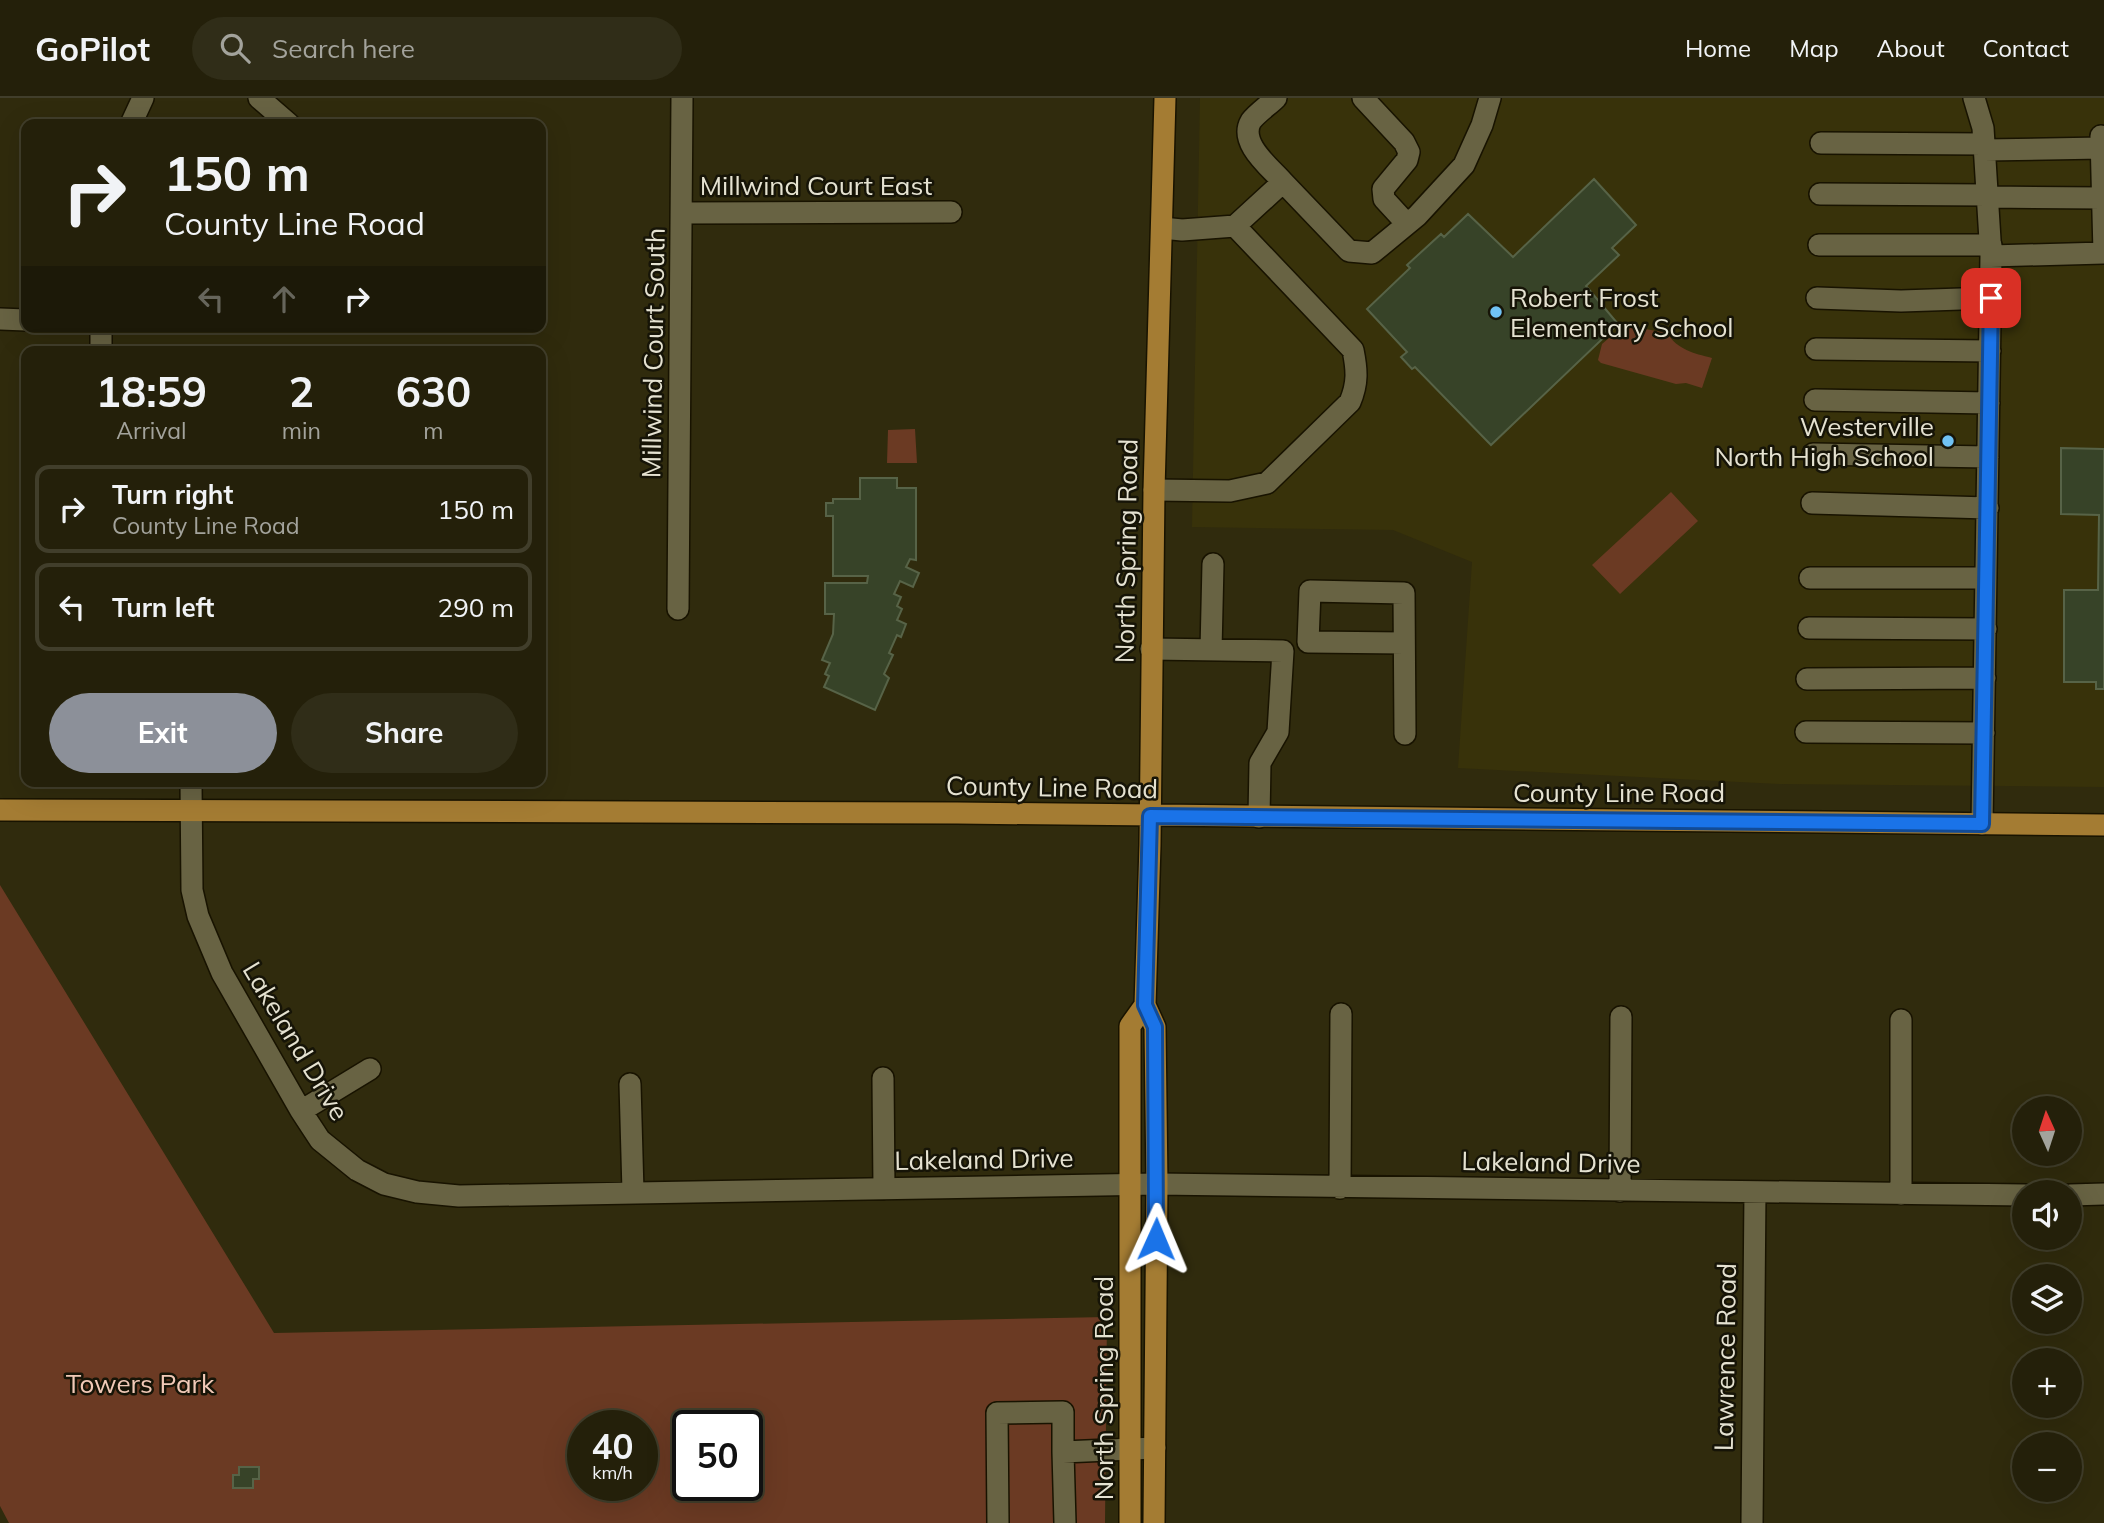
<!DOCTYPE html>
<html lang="en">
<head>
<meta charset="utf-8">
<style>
	:root { --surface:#24200a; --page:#302d18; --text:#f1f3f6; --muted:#a3a39c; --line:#413e2b; --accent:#8c9099 }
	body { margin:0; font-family:Mulish,sans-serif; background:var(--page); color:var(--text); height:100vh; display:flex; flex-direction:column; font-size:26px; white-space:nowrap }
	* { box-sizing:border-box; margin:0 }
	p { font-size:23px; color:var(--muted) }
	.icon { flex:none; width:38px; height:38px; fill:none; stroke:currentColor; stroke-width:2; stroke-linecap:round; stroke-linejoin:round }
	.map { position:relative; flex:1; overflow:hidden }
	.panel { position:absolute; left:21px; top:248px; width:525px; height:441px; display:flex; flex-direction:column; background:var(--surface); border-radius:14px; box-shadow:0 7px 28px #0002,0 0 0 2px var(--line) }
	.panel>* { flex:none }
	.banner { position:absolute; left:21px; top:21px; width:525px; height:214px; border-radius:14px; box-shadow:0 7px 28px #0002,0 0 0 2px var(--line); background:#24200a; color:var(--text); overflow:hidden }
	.needle { width:46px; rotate:357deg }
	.fabs { position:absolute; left:2012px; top:998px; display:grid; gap:14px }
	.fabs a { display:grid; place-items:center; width:70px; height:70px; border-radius:50%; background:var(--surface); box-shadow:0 7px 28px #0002,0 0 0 2px var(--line); font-size:35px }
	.speed { position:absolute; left:567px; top:1312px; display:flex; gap:14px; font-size:35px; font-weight:700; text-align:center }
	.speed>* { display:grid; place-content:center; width:91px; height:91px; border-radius:50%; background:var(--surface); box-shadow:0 7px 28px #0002,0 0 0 2px var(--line); line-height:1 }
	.speed small { font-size:18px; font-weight:400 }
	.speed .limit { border:4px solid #111; border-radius:10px; background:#fff; color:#111 }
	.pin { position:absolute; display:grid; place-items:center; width:60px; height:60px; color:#fff; margin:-30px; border-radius:14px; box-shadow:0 4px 10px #0006 }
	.me { position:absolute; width:77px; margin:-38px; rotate:1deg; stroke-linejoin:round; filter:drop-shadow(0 0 5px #0008) }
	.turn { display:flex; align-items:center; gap:24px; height:147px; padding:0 28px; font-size:32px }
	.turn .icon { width:91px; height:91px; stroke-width:2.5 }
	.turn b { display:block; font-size:49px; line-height:60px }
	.lanes { display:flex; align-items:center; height:66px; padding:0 28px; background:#0003; justify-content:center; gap:35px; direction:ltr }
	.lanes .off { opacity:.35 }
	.eta { display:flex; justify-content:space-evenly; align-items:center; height:119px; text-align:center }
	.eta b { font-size:42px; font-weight:700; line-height:49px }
	.button { display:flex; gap:14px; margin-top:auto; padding:14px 28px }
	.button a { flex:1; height:80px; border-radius:42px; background:var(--accent); color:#fff; font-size:28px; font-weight:700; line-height:80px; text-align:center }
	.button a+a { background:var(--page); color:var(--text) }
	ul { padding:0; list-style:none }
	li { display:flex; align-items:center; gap:21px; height:88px; margin:0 14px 10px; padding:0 14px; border:4px solid var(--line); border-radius:14px }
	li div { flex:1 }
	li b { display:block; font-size:26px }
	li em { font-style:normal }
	header { display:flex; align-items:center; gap:42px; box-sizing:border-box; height:98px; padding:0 35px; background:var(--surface); border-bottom:2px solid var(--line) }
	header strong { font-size:33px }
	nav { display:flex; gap:38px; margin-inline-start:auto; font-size:24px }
	.search { width:490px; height:63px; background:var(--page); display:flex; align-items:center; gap:18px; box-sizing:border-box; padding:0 24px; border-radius:38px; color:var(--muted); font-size:26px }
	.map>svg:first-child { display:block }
	.built { fill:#38320a }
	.green { fill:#6b3a23; fill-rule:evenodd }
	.building { fill:#374328; stroke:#576347; stroke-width:2 }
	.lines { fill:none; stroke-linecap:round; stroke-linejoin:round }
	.minor-casing { stroke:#181300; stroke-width:24 }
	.major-casing { stroke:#181300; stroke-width:24 }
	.minor { stroke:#686343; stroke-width:21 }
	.major { stroke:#a47c33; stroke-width:21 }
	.route-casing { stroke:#114b97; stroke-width:18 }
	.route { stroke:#1a73e8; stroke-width:12 }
	.poi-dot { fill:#70c2f4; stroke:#161407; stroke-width:2.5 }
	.labels { text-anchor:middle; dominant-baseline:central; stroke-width:5; stroke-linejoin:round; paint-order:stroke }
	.street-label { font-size:26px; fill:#e5e2d1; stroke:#161407 }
	.poi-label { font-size:26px; fill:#e5e2d1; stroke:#161407; text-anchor:start }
	.park-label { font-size:26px; fill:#f1c9b7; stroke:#161407 }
</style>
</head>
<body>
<header>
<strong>GoPilot</strong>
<div class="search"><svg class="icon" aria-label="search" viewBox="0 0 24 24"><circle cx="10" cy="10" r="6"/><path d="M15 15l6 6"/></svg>Search here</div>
<nav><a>Home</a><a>Map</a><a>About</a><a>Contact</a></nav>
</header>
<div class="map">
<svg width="2104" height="1425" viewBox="0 0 2104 1425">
	<rect width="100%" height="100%" fill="#302b0d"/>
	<path class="built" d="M1200,0H2104V689L1779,686L1458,670L1472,464L1393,432L1192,429Z"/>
	<path class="green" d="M1624,227L1667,235C1678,252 1693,255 1712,260L1702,290L1686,285L1676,286L1601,265L1598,262L1602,246Z
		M915,331L917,365H887L888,332Z
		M1671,394L1698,423L1620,496L1592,467Z
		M0,787L274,1235L1107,1219L1105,1425H9L0,1408ZM583,1328H642V1388H583ZM688,1328H747V1388H688Z"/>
	<path class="building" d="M1594,81L1636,127L1612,150L1619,157L1586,188L1618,226L1491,347L1415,269L1412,271L1401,259L1407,254L1367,211L1410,170L1407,167L1441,136L1444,139L1468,116L1513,159Z
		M2061,350L2104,351V591H2096V584H2064V492H2098L2099,417L2061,416Z
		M860,380H897V390H916V462L910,461L906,469L919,475L913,489L900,483L894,496L901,499L897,508L902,511L897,522L906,526L901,539L897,537L889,555L893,557L884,576L889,580L875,612L824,589L829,578L825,576L830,565L822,562L833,536L834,516H825V485H867L868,478H833V418H826V405H833V401H860Z
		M239,1369H259V1381H253V1390H233V1377H239Z"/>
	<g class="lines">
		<defs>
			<path id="minor" d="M259,0L289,26
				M1276,0C1269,7 1257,15 1251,23C1238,45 1271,70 1283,84
				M1363,0L1404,44L1409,54L1407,62L1383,91L1384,101L1407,126
				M1974,0L1983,30L1991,158L1982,726
				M131,26L143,0
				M2101,38L2104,155
				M1821,45L1984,46
				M1985,52L2102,50
				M1820,96L1988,97
				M1988,99L2102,100
				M682,115L951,114
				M1235,128L1283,84L1349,153L1372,155L1417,118L1464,67L1482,27L1490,0
				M1819,147H1991
				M1991,158L2104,155
				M1817,200L1901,203L1991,200
				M0,221L26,222
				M1816,251L1990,253
				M101,254V229
				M1815,302L1989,305
				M1813,356L1988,359
				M1154,392L1230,393L1267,385L1350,304C1358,285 1357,272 1353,252L1235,128L1182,132L1162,130
				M1812,405L1988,410
				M1810,480H1986
				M678,511L682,0
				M1809,530L1986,531
				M1404,545L1308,544L1310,493L1404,495L1405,636
				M1151,551L1283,553L1278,634L1260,665L1259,719
				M1211,552L1213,466
				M1807,581L1985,580
				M1806,634L1984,635
				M191,684L192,792L198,818L222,875L301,1013L320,1042L357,1072L384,1086L417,1094L459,1098L1157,1086L2025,1097
				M883,980L884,1091
				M630,986L633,1094
				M301,1013L370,971
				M1340,1090L1341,916
				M1620,1093L1621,919
				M1901,1096V922
				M2070,1097L2104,1096
				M998,1425L997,1315L1063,1314V1354
				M1065,1425L1063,1354L1155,1350
				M1752,1425L1755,1094"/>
			<path id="major" d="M0,712L957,715L2104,727
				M1130,1425V928L1145,907
				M1154,1425L1157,1086L1155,929L1145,907L1150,747L1154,392L1165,0"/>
		</defs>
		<use href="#minor" class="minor-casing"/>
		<use href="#major" class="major-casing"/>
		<use href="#minor" class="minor"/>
		<use href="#major" class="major"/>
	</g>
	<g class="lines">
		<defs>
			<path id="route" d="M1156,1141L1155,929L1145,907L1150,718L1982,726L1991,200"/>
		</defs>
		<use href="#route" class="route-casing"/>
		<use href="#route" class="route"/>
	</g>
	<g class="poi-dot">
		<circle cx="1496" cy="214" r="7"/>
		<circle cx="1948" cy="343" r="7"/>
	</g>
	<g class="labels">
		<g class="street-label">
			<text x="816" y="87">Millwind Court East</text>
			<text transform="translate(653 255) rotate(-89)">Millwind Court South</text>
			<text transform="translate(1126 453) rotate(-89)">North Spring Road</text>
			<text transform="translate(1052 689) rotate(1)">County Line Road</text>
			<text x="1619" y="694">County Line Road</text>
			<text transform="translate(296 943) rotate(59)">Lakeland Drive</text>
			<text transform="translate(984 1061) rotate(-1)">Lakeland Drive</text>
			<text transform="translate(1551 1064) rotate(1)">Lakeland Drive</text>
			<text transform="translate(1725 1259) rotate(-89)">Lawrence Road</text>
			<text transform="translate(1103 1290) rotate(-90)">North Spring Road</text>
		</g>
		<g class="poi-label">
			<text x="1510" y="199">Robert Frost<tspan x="1510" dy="30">Elementary School</tspan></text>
			<text x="1934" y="328" text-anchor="end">Westerville<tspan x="1934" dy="30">North High School</tspan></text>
		</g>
		<g class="park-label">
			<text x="140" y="1285">Towers Park</text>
		</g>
	</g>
</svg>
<div class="fabs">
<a><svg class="needle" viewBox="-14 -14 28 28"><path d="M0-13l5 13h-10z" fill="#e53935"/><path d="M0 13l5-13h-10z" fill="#a3a39c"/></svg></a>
<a><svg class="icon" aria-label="sound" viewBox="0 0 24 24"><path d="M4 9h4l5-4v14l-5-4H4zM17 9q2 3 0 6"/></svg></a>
<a><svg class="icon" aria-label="layers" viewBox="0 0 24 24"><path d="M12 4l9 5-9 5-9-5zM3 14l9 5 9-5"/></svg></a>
<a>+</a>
<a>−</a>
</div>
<div class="speed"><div>40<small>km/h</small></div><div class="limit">50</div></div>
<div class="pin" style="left:1991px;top:200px;background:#d93025"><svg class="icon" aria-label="arrive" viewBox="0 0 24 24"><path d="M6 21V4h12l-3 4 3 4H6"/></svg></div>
<svg class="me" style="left:1156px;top:1141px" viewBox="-20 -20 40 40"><path d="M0-17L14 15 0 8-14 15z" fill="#1a73e8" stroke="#fff" stroke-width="4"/></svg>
<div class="banner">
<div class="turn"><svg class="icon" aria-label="right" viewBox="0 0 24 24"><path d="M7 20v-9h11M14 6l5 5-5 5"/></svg><div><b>150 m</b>County Line Road</div></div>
<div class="lanes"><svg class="icon off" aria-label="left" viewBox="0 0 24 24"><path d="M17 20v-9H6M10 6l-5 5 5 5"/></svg><svg class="icon off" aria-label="ahead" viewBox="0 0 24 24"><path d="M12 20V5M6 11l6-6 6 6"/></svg><svg class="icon" aria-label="right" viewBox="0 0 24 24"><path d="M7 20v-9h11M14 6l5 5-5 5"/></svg></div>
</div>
<section class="panel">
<div class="eta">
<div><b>18:59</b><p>Arrival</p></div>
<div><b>2</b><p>min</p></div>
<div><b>630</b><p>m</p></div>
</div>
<ul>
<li><svg class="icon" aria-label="right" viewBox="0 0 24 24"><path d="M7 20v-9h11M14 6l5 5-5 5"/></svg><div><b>Turn right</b><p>County Line Road</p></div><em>150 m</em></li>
<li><svg class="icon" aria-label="left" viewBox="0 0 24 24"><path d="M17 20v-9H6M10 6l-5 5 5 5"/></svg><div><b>Turn left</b></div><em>290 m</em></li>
</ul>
<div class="button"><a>Exit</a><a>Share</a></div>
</section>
</div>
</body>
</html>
